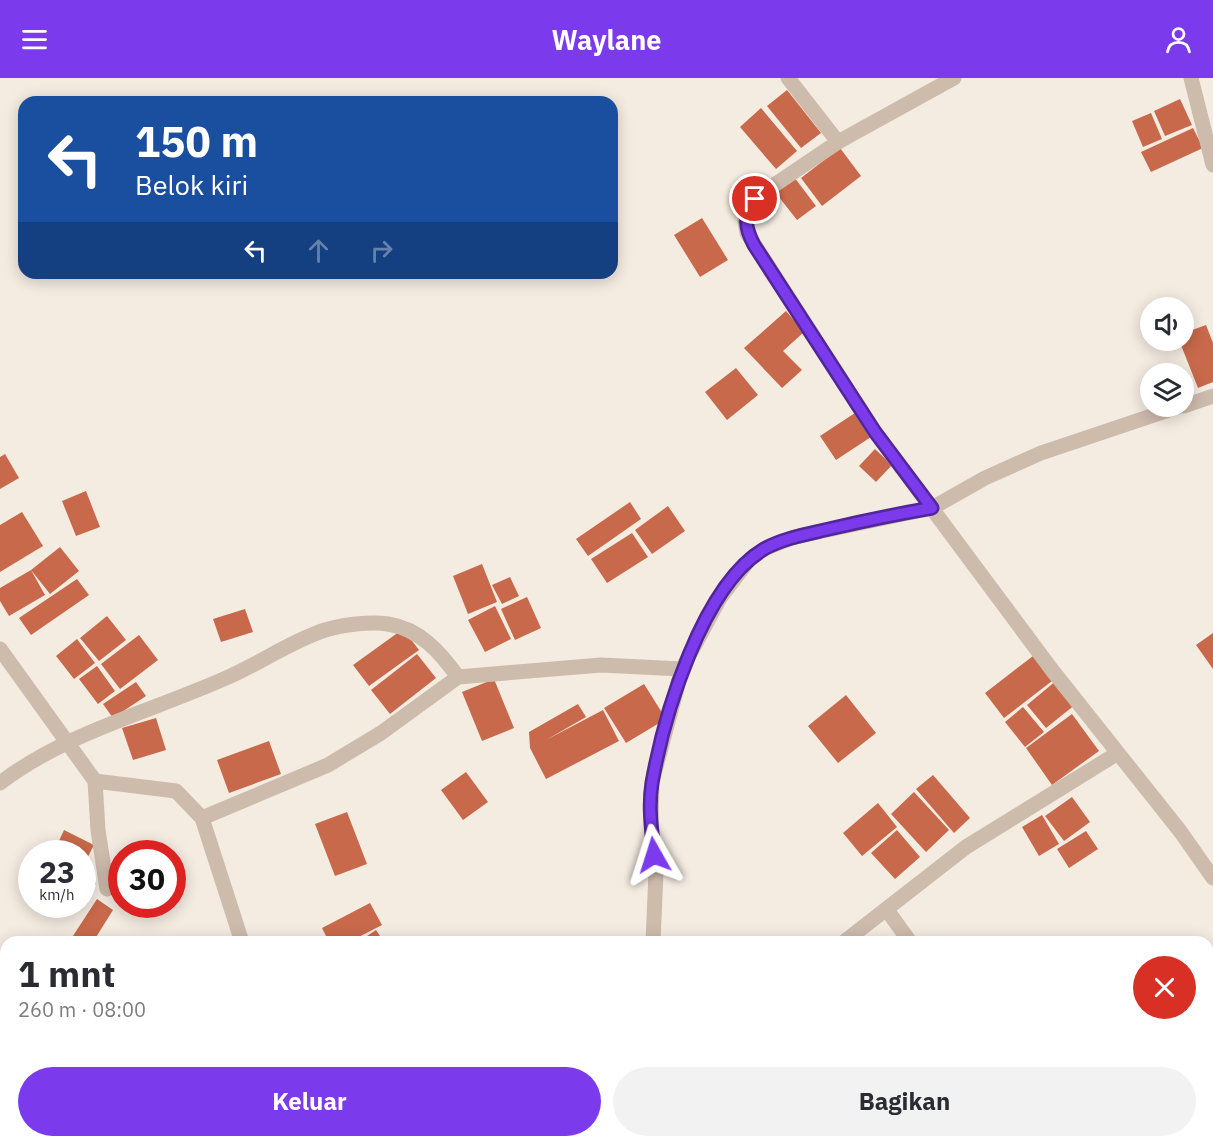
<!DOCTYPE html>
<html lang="id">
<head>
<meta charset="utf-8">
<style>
	:root { --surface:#fff; --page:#f2f2f3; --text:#2b2b33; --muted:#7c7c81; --accent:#7c3aed }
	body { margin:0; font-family:"IBM Plex Sans",sans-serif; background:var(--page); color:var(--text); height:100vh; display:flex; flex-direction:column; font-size:22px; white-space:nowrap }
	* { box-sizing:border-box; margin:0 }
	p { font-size:20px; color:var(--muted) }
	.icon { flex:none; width:33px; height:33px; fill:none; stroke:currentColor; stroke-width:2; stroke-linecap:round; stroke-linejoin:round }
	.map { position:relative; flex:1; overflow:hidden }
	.details { position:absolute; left:0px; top:858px; width:1214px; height:212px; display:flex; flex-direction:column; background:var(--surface); border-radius:18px 18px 0 0; box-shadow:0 3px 15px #0003 }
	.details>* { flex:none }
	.top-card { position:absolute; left:18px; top:18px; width:600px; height:183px; border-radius:18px; box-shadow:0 3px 15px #0003; background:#1a4fa0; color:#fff; overflow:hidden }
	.fabs { position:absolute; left:1140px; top:219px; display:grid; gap:12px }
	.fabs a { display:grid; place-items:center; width:54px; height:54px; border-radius:50%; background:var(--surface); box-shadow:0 3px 15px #0003; font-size:30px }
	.speed { position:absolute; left:18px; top:762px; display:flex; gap:12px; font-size:30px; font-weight:700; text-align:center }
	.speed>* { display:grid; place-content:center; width:78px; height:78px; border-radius:50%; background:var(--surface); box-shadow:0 3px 15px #0003; line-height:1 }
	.speed small { font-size:15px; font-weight:400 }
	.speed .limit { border:9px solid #d22; background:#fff; color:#111 }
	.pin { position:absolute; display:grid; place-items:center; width:51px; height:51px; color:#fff; margin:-26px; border:3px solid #fff; border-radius:50%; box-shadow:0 2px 6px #0007 }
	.me { position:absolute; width:66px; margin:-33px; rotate:354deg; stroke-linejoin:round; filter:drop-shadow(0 0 4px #0008) }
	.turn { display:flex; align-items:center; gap:21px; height:126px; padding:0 18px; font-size:27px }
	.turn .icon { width:78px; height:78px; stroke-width:2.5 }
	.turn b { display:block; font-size:42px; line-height:51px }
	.lanes { display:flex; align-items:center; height:57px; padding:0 18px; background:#0003; justify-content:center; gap:30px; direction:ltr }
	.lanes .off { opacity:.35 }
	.round { display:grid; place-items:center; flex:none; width:63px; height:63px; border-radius:32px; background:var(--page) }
	.headline { display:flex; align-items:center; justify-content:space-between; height:102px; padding:0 18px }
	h1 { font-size:36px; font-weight:800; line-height:45px }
	.action { display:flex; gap:12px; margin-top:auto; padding:12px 18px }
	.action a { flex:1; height:69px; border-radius:36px; background:var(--accent); color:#fff; font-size:24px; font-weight:800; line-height:69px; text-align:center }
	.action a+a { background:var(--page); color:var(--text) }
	header { display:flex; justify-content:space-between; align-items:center; height:78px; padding:0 18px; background:var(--accent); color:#fff; font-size:27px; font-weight:800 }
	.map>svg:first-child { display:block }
	.building { fill:#c8694b }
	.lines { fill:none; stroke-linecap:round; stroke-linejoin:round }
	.minor { stroke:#cdbbac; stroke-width:15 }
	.route-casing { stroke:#51269a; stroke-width:15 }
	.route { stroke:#7c3aed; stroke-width:10 }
</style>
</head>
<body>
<header><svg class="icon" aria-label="menu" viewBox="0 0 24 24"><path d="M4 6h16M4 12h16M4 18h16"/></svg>Waylane<svg class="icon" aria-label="person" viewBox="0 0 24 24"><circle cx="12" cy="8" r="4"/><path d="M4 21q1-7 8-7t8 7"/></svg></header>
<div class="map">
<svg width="1213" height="1069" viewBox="0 0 1213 1069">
	<rect width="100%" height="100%" fill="#f4ebe1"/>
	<path class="building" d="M787,12L821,55L801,70L767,28Z
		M1180,21L1192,47L1165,58L1154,33Z
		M761,30L797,73L776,91L740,49Z
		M1151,35L1162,61L1143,69L1132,43Z
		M1193,50L1203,70L1151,94L1141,74Z
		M840,70L861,98L822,128L801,100Z
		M794,99L816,128L797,142L775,114Z
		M702,140L728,182L700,199L674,157Z
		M786,233L804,254L783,273L802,292L782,310L744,270Z
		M1206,247L1213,265V304L1198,310L1179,262H1184V255Z
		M736,290L758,317L727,342L705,314Z
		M858,333L874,357L836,382L820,358Z
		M875,371L892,387L876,404L859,388Z
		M5,376L19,400L0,411V379Z
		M86,413L100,449L76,458L62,423Z
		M630,424L641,441L588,478L576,461Z
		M668,428L685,453L652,476L635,452Z
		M22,434L43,468L0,494V447Z
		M632,455L648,479L607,505L591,481Z
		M60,469L79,493L50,516L31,492Z
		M482,486L497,524L468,536L453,498Z
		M31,492L45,517L9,538L0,523V510Z
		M510,499L519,518L502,526L492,507Z
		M77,501L89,517L31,557L19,540Z
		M527,519L541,550L515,562L501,531Z
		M495,528L511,561L485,574L468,542Z
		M245,531L253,554L221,564L213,541Z
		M107,538L126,562L99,583L80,560Z
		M403,551L419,572L369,608L353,587Z
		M1213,555V591L1196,567Z
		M139,557L158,582L120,611L101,586Z
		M77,561L95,585L74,601L56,578Z
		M417,576L436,600L390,636L371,612Z
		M1033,578L1052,603L1004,640L985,615Z
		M97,588L115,613L98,626L79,601Z
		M494,601L514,650L482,663L462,614Z
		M1057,602L1076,626L1046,650L1027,627Z
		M136,604L146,618L113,640L103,626Z
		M644,606L666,641L626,665L604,630Z
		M846,617L876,655L838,685L808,648Z
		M578,626L586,639L546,662L603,632L619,663L546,701L530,670L529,654Z
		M1023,629L1044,654L1025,669L1005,644Z
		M1072,636L1099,673L1052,707L1026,670Z
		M156,640L166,672L133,682L122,650Z
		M269,663L281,696L229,715L217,682Z
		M466,694L488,724L463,742L441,712Z
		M933,697L970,740L954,755L916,711Z
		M914,714L949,752L926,774L891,736Z
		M1072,719L1090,744L1064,763L1045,738Z
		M878,725L897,749L862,778L843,755Z
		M347,734L367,786L335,798L315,746Z
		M1042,737L1059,766L1039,778L1022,749Z
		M64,752L94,767L82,790V776H53Z
		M897,752L920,779L895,801L871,775Z
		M1086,753L1098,771L1069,790L1057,771Z
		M82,798L96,805L84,828L82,827Z
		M97,821L113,832L93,864H69Z
		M370,825L382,847L349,864H329L322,850Z
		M376,852L384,864H358Z
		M173,1064H218L223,1069H166Z"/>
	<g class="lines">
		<path class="minor" d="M788,0L838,64
			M954,0L838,64L764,114L748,130L745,143L747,155L875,354L1052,592L1180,753L1213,800
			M1191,0L1213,87
			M1184,328L1213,318
			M0,571L95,703L176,713L202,740L242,864
			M95,703L98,752L107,811
			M0,705C67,654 150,634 226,600C259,586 291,563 325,552C342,547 370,543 388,546C420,551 440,574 458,599
			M202,740L328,687L381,655L458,599L601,587L682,591
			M887,832L910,864
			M653,864L656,794L651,745L652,704L682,591L720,520L750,481L766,470L794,459L932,430L985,400L1041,375L1181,328
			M844,864L966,769L1118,675
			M313,1064L315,1069
			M435,1064L441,1069
			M1026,1064L1028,1069
			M329,1069L339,1064"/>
	</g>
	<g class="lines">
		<defs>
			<path id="route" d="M654,777C652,753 648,729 652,705C664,637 702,508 764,471C784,460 808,456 829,451C863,443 897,436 932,430L875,354L754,167C745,150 743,137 755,121"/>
		</defs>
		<use href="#route" class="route-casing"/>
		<use href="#route" class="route"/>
	</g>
</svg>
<div class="fabs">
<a><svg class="icon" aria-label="sound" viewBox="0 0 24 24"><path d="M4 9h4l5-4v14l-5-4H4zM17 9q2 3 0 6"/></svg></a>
<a><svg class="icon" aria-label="layers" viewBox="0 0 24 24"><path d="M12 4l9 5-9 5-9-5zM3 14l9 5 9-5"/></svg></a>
</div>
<div class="speed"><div>23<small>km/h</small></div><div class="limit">30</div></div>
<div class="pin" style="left:755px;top:121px;background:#d93025"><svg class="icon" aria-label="arrive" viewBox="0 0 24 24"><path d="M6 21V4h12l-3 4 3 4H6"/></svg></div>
<svg class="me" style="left:654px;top:777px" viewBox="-20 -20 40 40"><path d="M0-17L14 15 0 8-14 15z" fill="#7c3aed" stroke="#fff" stroke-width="4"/></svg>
<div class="top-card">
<div class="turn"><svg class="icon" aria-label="left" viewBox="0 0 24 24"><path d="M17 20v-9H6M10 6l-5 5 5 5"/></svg><div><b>150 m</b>Belok kiri</div></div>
<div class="lanes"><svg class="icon" aria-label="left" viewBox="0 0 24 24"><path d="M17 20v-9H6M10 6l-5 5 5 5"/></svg><svg class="icon off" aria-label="ahead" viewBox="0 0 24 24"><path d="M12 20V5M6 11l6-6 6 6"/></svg><svg class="icon off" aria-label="right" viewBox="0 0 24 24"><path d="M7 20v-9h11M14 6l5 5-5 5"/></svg></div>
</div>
<section class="details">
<div class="headline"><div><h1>1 mnt</h1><p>260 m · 08:00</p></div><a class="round" style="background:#d93025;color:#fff"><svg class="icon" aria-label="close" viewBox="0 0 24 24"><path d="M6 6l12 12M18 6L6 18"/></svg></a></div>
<div class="action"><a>Keluar</a><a>Bagikan</a></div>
</section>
</div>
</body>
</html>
